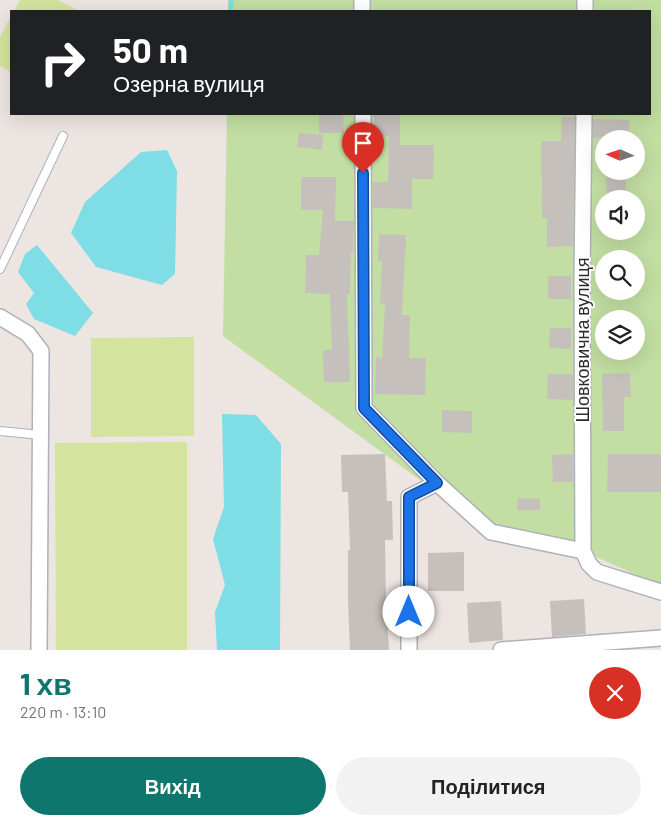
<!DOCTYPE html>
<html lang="uk">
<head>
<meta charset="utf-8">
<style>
	:root { --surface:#fff; --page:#f2f2f2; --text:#222; --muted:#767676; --accent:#0f766e }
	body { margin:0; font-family:Barlow,sans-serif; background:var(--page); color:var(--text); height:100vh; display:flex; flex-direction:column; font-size:19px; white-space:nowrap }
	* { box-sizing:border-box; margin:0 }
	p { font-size:16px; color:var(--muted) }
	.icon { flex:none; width:28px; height:28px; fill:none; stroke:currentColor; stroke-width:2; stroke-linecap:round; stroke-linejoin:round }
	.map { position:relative; height:650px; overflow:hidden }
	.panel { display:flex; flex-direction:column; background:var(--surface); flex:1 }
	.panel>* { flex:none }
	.top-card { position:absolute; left:10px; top:10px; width:641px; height:105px; border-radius:0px; box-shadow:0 5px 20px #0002; background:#202124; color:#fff; overflow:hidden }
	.needle { width:32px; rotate:273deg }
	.tools { position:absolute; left:595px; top:130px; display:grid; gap:10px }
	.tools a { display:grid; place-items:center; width:50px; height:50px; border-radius:50%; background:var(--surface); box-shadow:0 5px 20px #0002; font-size:25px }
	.pin { position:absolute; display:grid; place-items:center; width:42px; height:42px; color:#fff; margin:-51px -21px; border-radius:50% 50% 50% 0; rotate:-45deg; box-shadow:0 0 5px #0007 }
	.pin .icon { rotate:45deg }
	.me { position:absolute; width:55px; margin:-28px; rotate:0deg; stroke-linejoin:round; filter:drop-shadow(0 0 4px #0008) }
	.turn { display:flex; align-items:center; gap:18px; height:105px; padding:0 20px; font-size:22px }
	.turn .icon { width:65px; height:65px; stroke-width:2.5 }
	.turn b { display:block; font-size:35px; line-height:42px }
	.round { display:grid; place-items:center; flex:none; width:52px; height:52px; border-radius:26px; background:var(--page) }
	.headline { display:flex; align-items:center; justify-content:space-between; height:85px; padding:0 20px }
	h1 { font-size:30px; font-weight:700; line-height:38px; color:var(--accent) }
	.primary-button { display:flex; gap:10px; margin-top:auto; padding:10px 20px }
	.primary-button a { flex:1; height:58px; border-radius:30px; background:var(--accent); color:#fff; font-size:20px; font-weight:700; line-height:58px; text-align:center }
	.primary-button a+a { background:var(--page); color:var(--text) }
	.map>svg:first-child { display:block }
	.green { fill:#c2dea2; fill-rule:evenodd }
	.pitch { fill:#d4e49f }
	.water { fill:#7edde5 }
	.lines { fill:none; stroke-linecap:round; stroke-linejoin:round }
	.stream { stroke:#7edde5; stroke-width:4.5 }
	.building { fill:#c6c0bc }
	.lane-casing { stroke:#adb1b8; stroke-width:10 }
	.street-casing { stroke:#adb1b8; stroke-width:18 }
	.lane { stroke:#fff; stroke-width:8 }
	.street { stroke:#fff; stroke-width:15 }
	.route-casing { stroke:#114b97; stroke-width:12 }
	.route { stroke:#1a73e8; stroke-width:9 }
	.labels { text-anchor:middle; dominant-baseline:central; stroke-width:4; stroke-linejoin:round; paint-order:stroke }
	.street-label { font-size:18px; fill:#2d2d2d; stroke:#fff }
</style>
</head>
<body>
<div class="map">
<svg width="661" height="650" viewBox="0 0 661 650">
	<rect width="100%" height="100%" fill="#ede5e1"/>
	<path class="green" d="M228,0H661V586L583,551L491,532L223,336L227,114H650V11H228ZM604,139H636V171H604ZM604,199H636V231H604ZM604,259H636V291H604ZM604,319H636V351H604Z"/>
	<path class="pitch" d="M20,0H58L79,11H14Z
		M11,16V72L0,66V37Z
		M194,337V436L91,437V338Z
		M187,442V650H56L55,443Z"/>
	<path class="water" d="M167,150L177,171L175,274L162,285L96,267L71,233L85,202L141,152Z
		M37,245L93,313L75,336L34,319L26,304L34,293L18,272L25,254Z
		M222,414L256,415L281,444L280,650H217L215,612L225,585L213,539L224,507Z"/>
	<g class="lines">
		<path class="stream" d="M231,11V0"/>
	</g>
	<path class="building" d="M319,114H343L344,133H319Z
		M374,114H400V145H434L433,179H412V209L373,208V182H388L389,136H374Z
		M562,117H575L573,246L547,247V218H542L541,141H561Z
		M593,119L629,120V139L593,138Z
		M299,133L323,135L322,150L297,147Z
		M626,173V194L607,195L606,174Z
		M301,177H336L335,221H354L353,253H351L350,294H347L350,382H324L323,350H332L330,294L305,293L306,255H319L323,210H301Z
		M379,234L406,235L402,315H410L409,358H426L425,395L375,394L376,357L382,358L385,304L380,303L382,261H378Z
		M548,276H571V299H548Z
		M550,328H571V349L549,348Z
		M630,373L631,397H624V431H603L602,374Z
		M548,374H573V400L547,399Z
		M442,410L472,411V433L442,432Z
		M385,454L387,501H392L393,540H385L386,599L389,650H350L348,600V550H350L348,492H342L341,455Z
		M573,454V482H553L552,455Z
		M608,454H661V492H607Z
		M518,498L540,499V510H517Z
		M464,552V591H428V553Z
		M584,599L586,634L552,637L550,601Z
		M501,601L503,640L469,643L467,603Z"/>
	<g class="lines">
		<defs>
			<path id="lane" d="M0,269L63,136
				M0,431L41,435"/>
			<path id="street" d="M362,0V11
				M585,11V0
				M363,114L364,408L437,483L491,532L583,551
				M584,114L582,277L583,551L589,564L597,572L661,592
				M0,317L28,334L41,351L39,650
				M409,650V497L437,483
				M501,650L661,638"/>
		</defs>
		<use href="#lane" class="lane-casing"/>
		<use href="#street" class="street-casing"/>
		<use href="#lane" class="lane"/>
		<use href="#street" class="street"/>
	</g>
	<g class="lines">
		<defs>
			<path id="route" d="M363,173L364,408L437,483L409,497V612"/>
		</defs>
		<use href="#route" class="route-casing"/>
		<use href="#route" class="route"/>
	</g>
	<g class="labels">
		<g class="street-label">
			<text transform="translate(582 340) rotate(-90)">Шовковична вулиця</text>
		</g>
	</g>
</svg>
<div class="tools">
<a><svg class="needle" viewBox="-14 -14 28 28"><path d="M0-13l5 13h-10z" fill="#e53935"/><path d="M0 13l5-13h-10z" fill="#767676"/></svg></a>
<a><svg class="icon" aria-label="sound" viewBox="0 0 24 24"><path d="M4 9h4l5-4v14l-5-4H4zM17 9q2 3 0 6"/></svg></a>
<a><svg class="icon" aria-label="search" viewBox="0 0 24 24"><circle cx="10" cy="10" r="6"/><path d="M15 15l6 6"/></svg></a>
<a><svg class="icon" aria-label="layers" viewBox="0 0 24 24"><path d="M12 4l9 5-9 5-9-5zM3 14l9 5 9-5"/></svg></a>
</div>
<div class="pin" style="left:363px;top:173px;background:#d93025"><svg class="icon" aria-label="arrive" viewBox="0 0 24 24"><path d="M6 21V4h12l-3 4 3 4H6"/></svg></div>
<svg class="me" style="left:409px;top:612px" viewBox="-20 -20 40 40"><circle r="19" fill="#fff"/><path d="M0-13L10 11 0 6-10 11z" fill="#1a73e8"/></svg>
<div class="top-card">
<div class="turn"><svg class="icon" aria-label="right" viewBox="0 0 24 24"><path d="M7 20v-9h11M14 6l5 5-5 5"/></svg><div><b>50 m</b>Озерна вулиця</div></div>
</div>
</div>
<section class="panel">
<div class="headline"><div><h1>1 хв</h1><p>220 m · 13:10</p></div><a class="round" style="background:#d93025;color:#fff"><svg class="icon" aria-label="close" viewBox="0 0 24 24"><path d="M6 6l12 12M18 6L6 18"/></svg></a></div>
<div class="primary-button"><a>Вихід</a><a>Поділитися</a></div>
</section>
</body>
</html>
